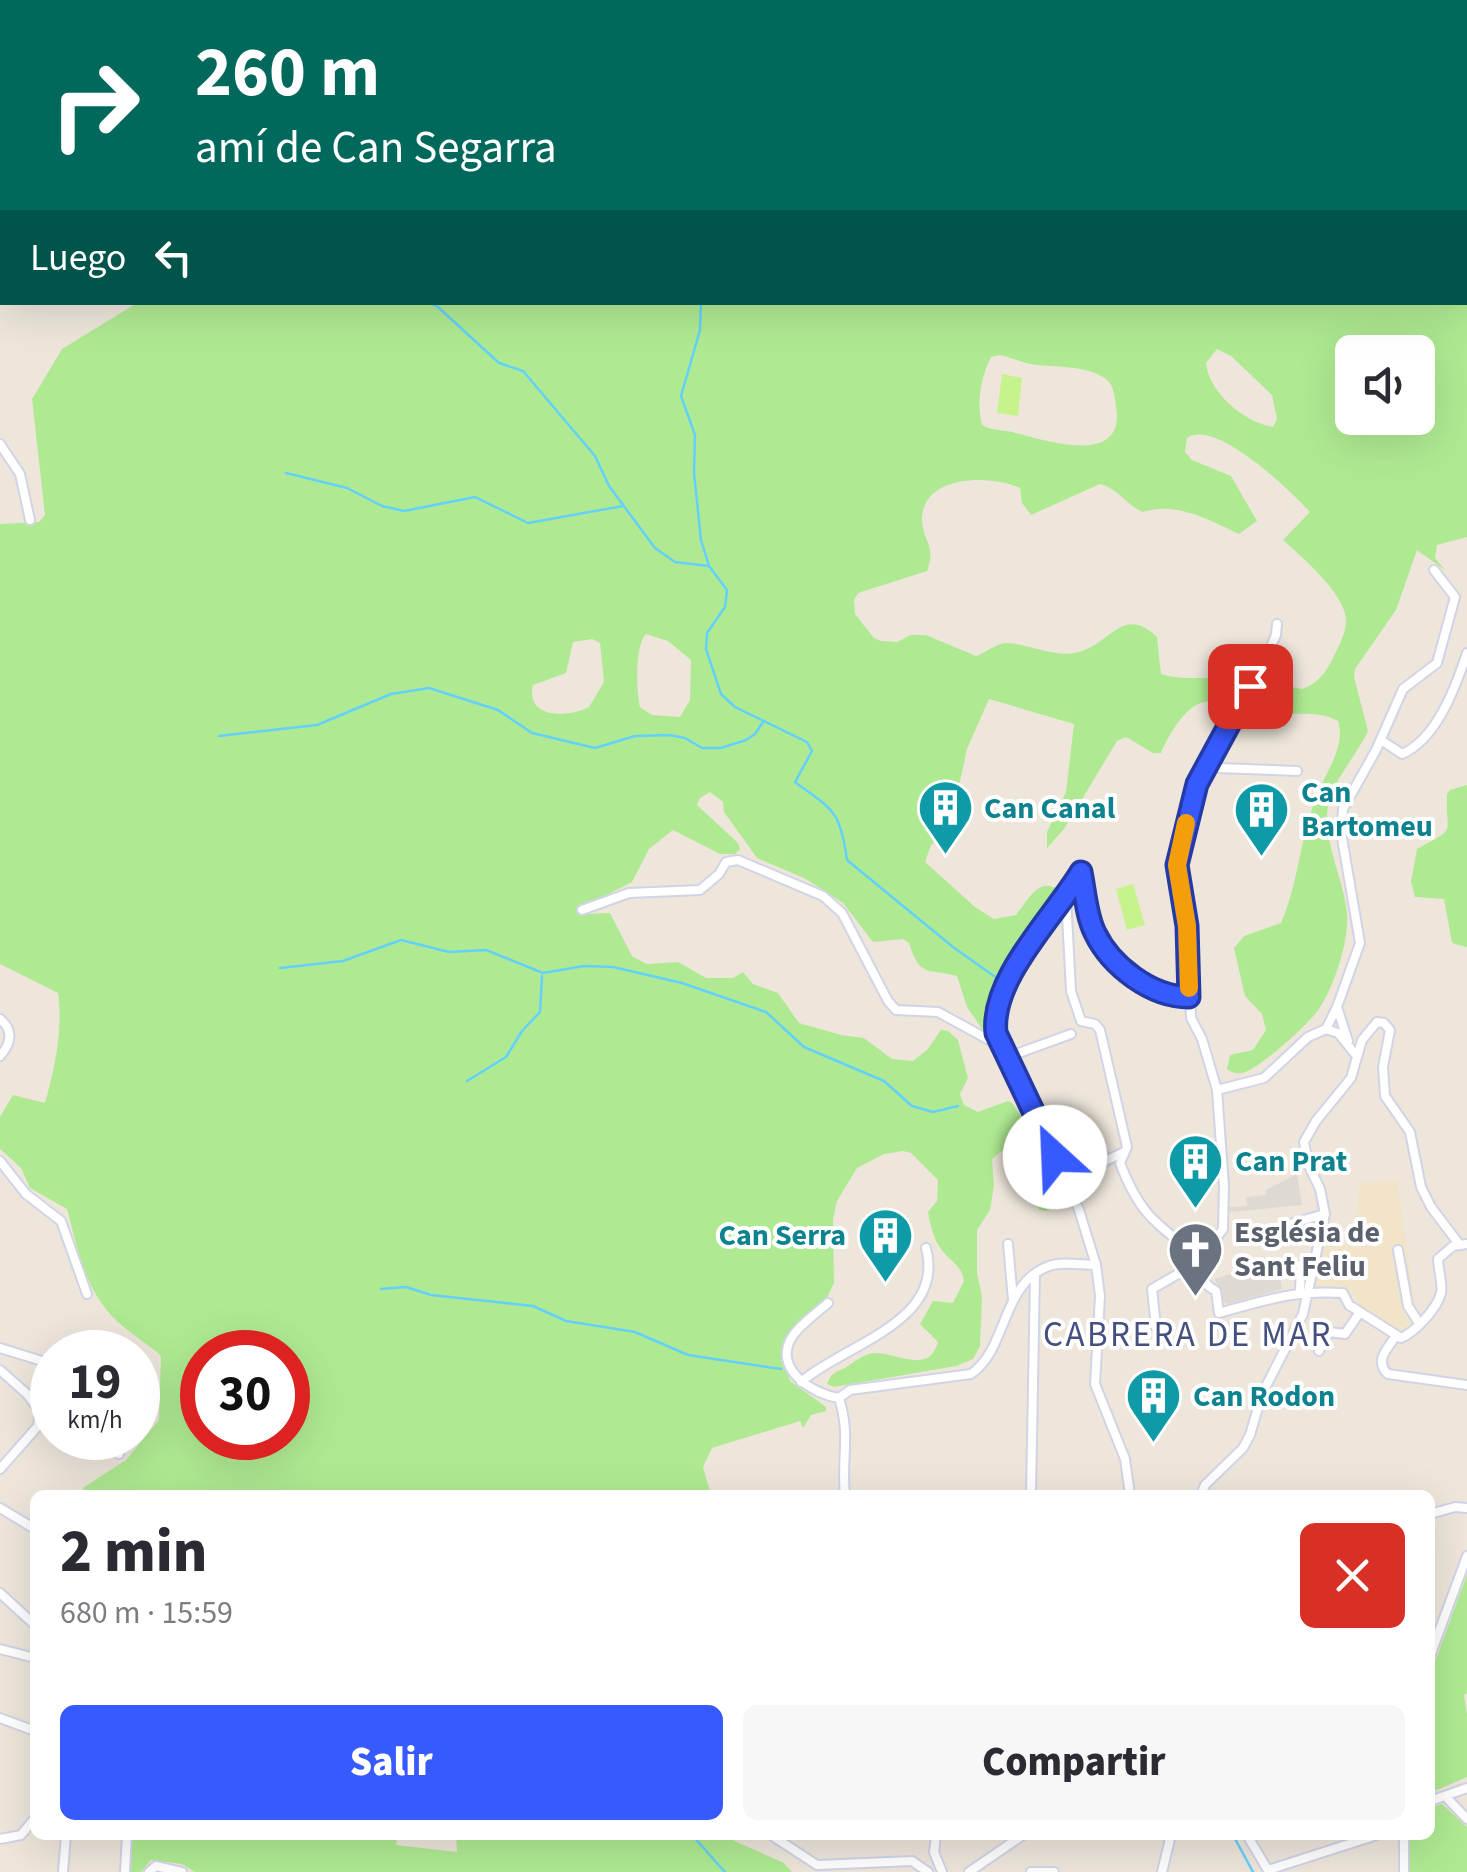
<!DOCTYPE html>
<html lang="es">
<head>
<meta charset="utf-8">
<style>
	:root { --surface:#fff; --page:#f7f7f7; --text:#2b2b33; --muted:#7c7c81; --accent:#375aff }
	body { margin:0; font-family:"Source Sans 3",sans-serif; background:var(--page); color:var(--text); height:100vh; display:flex; flex-direction:column; font-size:38px; white-space:nowrap }
	* { box-sizing:border-box; margin:0 }
	p { font-size:32px; color:var(--muted) }
	.icon { flex:none; width:55px; height:55px; fill:none; stroke:currentColor; stroke-width:2; stroke-linecap:round; stroke-linejoin:round }
	.map { position:relative; flex:1; overflow:hidden }
	.details { position:absolute; left:30px; top:1490px; width:1405px; height:350px; display:flex; flex-direction:column; background:var(--surface); border-radius:15px; box-shadow:0 10px 40px #0002 }
	.details>* { flex:none }
	.guide { position:absolute; left:0px; top:0px; width:1468px; height:305px; box-shadow:0 10px 40px #0002; background:#00695c; color:#fff; overflow:hidden }
	.buttons { position:absolute; left:1335px; top:335px; display:grid; gap:20px }
	.buttons a { display:grid; place-items:center; width:100px; height:100px; border-radius:15px; background:var(--surface); box-shadow:0 10px 40px #0002; font-size:50px }
	.speed { position:absolute; left:30px; top:1330px; display:flex; gap:20px; font-size:50px; font-weight:700; text-align:center }
	.speed>* { display:grid; place-content:center; width:130px; height:130px; border-radius:50%; background:var(--surface); box-shadow:0 10px 40px #0002; line-height:1 }
	.speed small { font-size:25px; font-weight:400 }
	.speed .limit { border:15px solid #d22; background:#fff; color:#111 }
	.pin { position:absolute; display:grid; place-items:center; width:85px; height:85px; color:#fff; margin:-42px; border-radius:20px; box-shadow:0 5px 15px #0006 }
	.me { position:absolute; width:110px; margin:-55px; rotate:335deg; stroke-linejoin:round; filter:drop-shadow(0 0 8px #0008) }
	.turn { display:flex; align-items:center; gap:35px; height:210px; padding:0 30px; font-size:45px }
	.turn .icon { width:130px; height:130px; stroke-width:2.5 }
	.turn b { display:block; font-size:70px; line-height:85px }
	.then { display:flex; align-items:center; height:95px; padding:0 30px; background:#0003; gap:20px; font-size:38px }
	.round { display:grid; place-items:center; flex:none; width:105px; height:105px; border-radius:15px; background:var(--page) }
	.headline { display:flex; align-items:center; justify-content:space-between; height:170px; padding:0 30px }
	h1 { font-size:60px; font-weight:800; line-height:75px }
	.primary-button { display:flex; gap:20px; margin-top:auto; padding:20px 30px }
	.primary-button a { flex:1; height:115px; border-radius:15px; background:var(--accent); color:#fff; font-size:40px; font-weight:800; line-height:115px; text-align:center }
	.primary-button a+a { background:var(--page); color:var(--text) }
	.map>svg:first-child { display:block }
	.education { fill:#f1e4c8 }
	.green { fill:#afea92; fill-rule:evenodd }
	.pitch { fill:#c6f38c }
	.plaza { fill:#ded9d2 }
	.lines { fill:none; stroke-linecap:round; stroke-linejoin:round }
	.stream { stroke:#63d1fb; stroke-width:2.5 }
	.minor-casing { stroke:#d0d4e5; stroke-width:12 }
	.minor { stroke:#fff; stroke-width:8 }
	.route-casing { stroke:#243aa6; stroke-width:25 }
	.route { stroke:#375aff; stroke-width:18 }
	.slow { stroke:#f59e0b; stroke-width:18 }
	.labels { text-anchor:middle; dominant-baseline:central; stroke-width:8; stroke-linejoin:round; paint-order:stroke }
	.culture-label { font-size:30px; font-weight:bold; fill:#0d838f; stroke:#fff; text-anchor:start }
	.worship-label { font-size:30px; font-weight:bold; fill:#5b616d; stroke:#fff; text-anchor:start }
	.quarter-label { font-size:35px; letter-spacing:2.5px; fill:#465080; stroke:#fff }
</style>
</head>
<body>
<div class="map">
<svg width="1467" height="1872" viewBox="0 0 1467 1872">
	<rect width="100%" height="100%" fill="#eee6db"/>
	<path class="education" d="M1397,1179L1417,1316L1409,1328L1401,1331L1359,1306L1353,1291L1314,1288L1326,1242L1353,1247L1360,1183Z"/>
	<path class="green" d="M181,0H1467V537L1437,545L1435,558L1445,570L1417,550L1396,610L1355,669L1354,677L1368,731C1357,755 1333,780 1328,806C1322,841 1344,879 1347,913C1349,942 1335,984 1319,1009C1309,1024 1258,1070 1242,1073C1235,1074 1233,1073 1227,1069L1230,1055L1253,1050L1266,1030L1262,1014L1245,996L1234,948L1244,936L1281,923C1299,882 1300,836 1317,795C1326,772 1346,746 1338,721C1313,707 1284,719 1258,711L1261,695L1271,683L1302,689C1318,684 1327,671 1334,656C1339,646 1347,630 1346,619C1344,593 1302,557 1283,540L1310,512C1290,490 1215,418 1187,438L1185,452L1192,460L1231,476L1257,521L1239,534C1209,520 1177,501 1143,512C1126,505 1119,489 1100,484L1031,515L1022,503L1020,488C993,475 924,473 922,518C922,542 937,544 927,571L858,593L854,600L855,614L874,638L881,641L897,642L911,635H926L976,656C986,653 995,644 1005,643C1028,643 1051,657 1075,653C1109,647 1122,603 1157,637L1161,674C1181,681 1202,675 1222,681L1226,689L1224,696C1214,702 1202,700 1193,707C1180,716 1167,738 1161,753H1153L1126,737L1117,741L1064,829L1047,848V832L1066,792L1074,724L989,699L967,749L949,832L931,845L925,862L975,907L994,919L1016,915C1029,899 1040,873 1063,893L996,990L983,1030L967,1007L957,976C927,968 920,978 909,943L903,939L873,942L843,903L806,879L757,858L724,812L723,802L710,792L700,798L697,805L738,843L740,849L735,854H720L673,830L649,849L632,882L579,909L588,914L610,913L632,956L646,964L678,962L706,978H733L743,972L753,984L778,993L799,1023L841,1035L864,1038L892,1059L913,1061L927,1050L941,1030L948,1031L958,1040L968,1078L960,1094L964,1105L978,1112L1008,1101L1012,1103L1032,1132L1059,1187C1061,1199 1054,1213 1040,1210C1022,1193 1027,1175 1019,1154L1004,1149L992,1159L994,1186L990,1210L977,1230V1273L982,1296L980,1346L973,1359L956,1366L834,1387L827,1384C831,1374 835,1372 845,1368C853,1363 864,1353 875,1353C898,1353 929,1375 938,1342L920,1324L933,1301L953,1303L964,1281C962,1264 947,1260 939,1246C933,1237 930,1223 928,1212L937,1201L938,1180L911,1153L903,1151L884,1154L857,1168L837,1201L833,1219L834,1283L824,1304L786,1336L782,1353L790,1381L826,1407V1411L811,1415L803,1428L800,1421L712,1448L703,1467L711,1495H84L83,1488L126,1460L159,1420L161,1356C148,1344 131,1334 118,1322C85,1292 78,1250 67,1209L30,1188L21,1168L0,1149V1117L13,1095L45,1103C55,1067 63,1030 58,993L0,964V524L39,522L45,515L32,399L62,349L137,303L1465,302V2H180ZM1217,349L1231,356L1272,395L1277,419L1273,427C1244,422 1209,393 1206,363ZM1352,352H1418V418H1352ZM1000,355C1010,357 1020,362 1030,364C1054,368 1085,364 1106,379C1114,385 1115,398 1116,407C1126,469 1041,439 1012,432C1001,430 992,430 982,425C976,404 981,376 991,357ZM646,634L668,641L691,660L690,700L680,717L652,715L640,707C636,691 635,645 646,634ZM592,639L600,643L604,682L589,707C568,718 525,719 533,685L566,673L573,642ZM202,1352H288V1438H202Z
		M1467,785V947H1466L1452,943L1444,899L1415,897L1411,882L1417,849C1459,826 1445,836 1447,794L1450,790Z
		M1467,1575V1693L1464,1695L1467,1714V1777L1430,1793V1675Z
		M1442,1804L1467,1827V1872H1408L1409,1835H1430V1808Z
		M133,1835H256L265,1838L284,1835H398L396,1845L457,1852L456,1835H721L784,1863L792,1872H195L182,1864L151,1860L141,1872H130Z"/>
	<path class="pitch" d="M1002,374L1022,378L1018,416L997,413Z
		M1133,884L1145,925L1127,930L1116,889Z"/>
	<path class="plaza" d="M1297,1174L1302,1205L1230,1212L1229,1207L1247,1206L1246,1197L1266,1195V1190Z
		M1279,1267L1282,1289L1228,1304L1224,1302L1215,1279L1241,1271Z"/>
	<g class="lines">
		<path class="stream" d="M639,0L640,2
			M731,2L733,0
			M428,302L438,307L499,363L523,371L595,456L609,486L655,548L675,562L708,566
			M701,302L700,330L681,396L695,435L694,473L701,540L709,566L727,590L725,607L707,633L706,649L721,694L735,707L807,742L812,751L795,782C834,811 840,810 847,860L953,947L1001,981
			M286,473L347,488L382,506L404,511L475,497L528,523L623,506
			M219,736L317,725L391,694L429,688L498,710L532,733L595,748L635,736L669,735L685,738L702,748H721L746,740L755,734L763,722
			M280,968L343,961L401,940L449,952L486,950L543,973L584,966L613,967L682,983L766,1012L804,1047L884,1081L912,1106L933,1112L958,1106
			M467,1081L506,1057L522,1031L540,1012L542,976
			M381,1289L406,1287L431,1295L533,1306L566,1321L635,1332L688,1355L781,1369
			M692,1835L725,1872
			M1233,1835L1253,1872"/>
		<defs>
			<path id="minor" d="M89,0L97,2
				M220,0V2
				M0,46L2,45
				M0,148L2,142
				M0,293H2
				M0,444L20,474L30,520
				M1381,740L1402,754C1437,739 1456,686 1467,653
				M1207,764L1219,768L1297,771
				M1081,872C1054,916 990,982 995,1033L1079,1210L1096,1265L1100,1296L1095,1384L1125,1459L1130,1495
				M1081,873C1085,892 1086,916 1095,934C1112,966 1151,997 1189,997
				M1066,897L1071,991L1081,1021L1095,1024L1100,1030L1127,1147L1120,1163C1141,1218 1158,1224 1201,1259
				M582,910L629,893L700,890L719,874L726,862L738,860L823,896L842,913L888,1001L896,1010L938,1012L1002,1047
				M1337,1007L1348,1041
				M0,1019C14,1030 11,1044 0,1056
				M1326,1029L1338,1033L1356,1055
				M1008,1057L1071,1034
				M1217,1090L1264,1078L1308,1037L1326,1029L1337,1007L1360,943L1341,832L1343,809L1376,750L1403,689L1437,663L1455,597L1434,570
				M1098,1143L1105,1160
				M0,1161L26,1194L61,1221L87,1294
				M1069,1187L1095,1166L1122,1153
				M1286,1225L1325,1214
				M1008,1244L1013,1300
				M1398,1250L1408,1306L1419,1323
				M1201,1259L1223,1229L1224,1186L1217,1090L1202,1039L1191,1018L1187,926L1177,865L1197,784L1266,658L1276,635L1277,624
				M1201,1259C1197,1274 1203,1284 1216,1291L1219,1313C1265,1300 1295,1290 1343,1293L1349,1305L1401,1338C1415,1332 1437,1309 1441,1293C1443,1282 1438,1270 1438,1259L1453,1246L1467,1244
				M1300,1292L1301,1265
				M828,1303C817,1313 800,1324 792,1337C772,1369 813,1394 839,1398
				M1156,1327L1152,1289L1178,1274L1200,1275
				M1396,1336C1387,1349 1374,1361 1388,1374L1467,1385
				M0,1348L52,1364
				M1319,1351L1329,1332L1345,1334L1360,1312
				M0,1370L27,1394L40,1411L38,1426L0,1469
				M801,1382C845,1344 946,1322 926,1248
				M839,1398L850,1390L971,1374C1008,1349 1001,1283 1049,1266C1062,1261 1082,1265 1096,1265
				M839,1398C851,1436 841,1458 845,1495
				M117,1438L119,1454
				M1031,1495L1035,1274
				M1201,1495L1205,1485L1243,1448L1250,1435L1262,1394L1303,1314L1325,1214L1320,1189L1308,1164L1304,1142L1316,1121L1351,1078L1362,1040L1377,1022L1384,1023L1390,1030L1383,1067L1385,1096L1410,1132L1421,1187L1431,1207L1459,1244
				M0,1508L35,1529
				M1430,1514L1455,1507L1467,1508
				M0,1593L35,1625
				M0,1649L35,1658
				M1430,1656L1467,1556
				M0,1718L35,1731
				M1445,1796L1467,1819
				M1430,1801L1467,1788
				M771,1835L817,1865L912,1861L928,1872
				M936,1835L934,1852L942,1872
				M1247,1835L1269,1872
				M0,1839L21,1835L35,1818
				M1268,1870L1377,1835
				M63,1872L66,1835
				M125,1872L127,1835
				M149,1872L156,1866L182,1872
				M969,1872L1023,1835
				M1031,1872H1054
				M1162,1872L1171,1835
				M1404,1872V1835"/>
		</defs>
		<use href="#minor" class="minor-casing"/>
		<use href="#minor" class="minor"/>
	</g>
	<g class="lines">
		<defs>
			<path id="route" d="M1055,1157L996,1033C990,979 1054,917 1081,872C1085,891 1086,915 1095,933C1111,966 1151,997 1189,997L1187,926L1177,865L1197,784L1250,686"/>
		</defs>
		<use href="#route" class="route-casing"/>
		<use href="#route" class="route"/>
		<path class="slow" d="M1186,823L1177,865L1187,926L1189,988"/>
	</g>
	<defs>
		<symbol id="building-pin" viewBox="-11 -11 22 30"><path d="M0 17L-7.5 6A9.5 9.5 0 1 1 7.5 6Z" fill="#0f9aa8" stroke="#fff"/><path d="M-4-6H4V6H1V3H-1V6H-4ZM-2.5-4.3h1.7v1.8h-1.7ZM.8-4.3h1.7v1.8H.8ZM-2.5-1h1.7V.8h-1.7ZM.8-1h1.7V.8H.8Z" fill="#fff"/></symbol>
		<symbol id="church-pin" viewBox="-11 -11 22 30"><path d="M0 17L-7.5 6A9.5 9.5 0 1 1 7.5 6Z" fill="#6b7280" stroke="#fff"/><path d="M-1.2-6h2.4v3.5h3.3v2.4h-3.3V6h-2.4V-.1h-3.3v-2.4h3.3Z" fill="#fff"/></symbol>
	</defs>
	<g fill-rule="evenodd">
		<use href="#building-pin" x="914" y="776" width="63" height="86"/>
		<use href="#building-pin" x="1230" y="778" width="63" height="86"/>
		<use href="#building-pin" x="1164" y="1130" width="63" height="86"/>
		<use href="#building-pin" x="854" y="1204" width="63" height="86"/>
		<use href="#church-pin" x="1164" y="1218" width="63" height="86"/>
		<use href="#building-pin" x="1122" y="1364" width="63" height="86"/>
	</g>
	<g class="labels">
		<g class="culture-label">
			<text x="1301" y="792">Can<tspan x="1301" dy="34">Bartomeu</tspan></text>
			<text x="984" y="808">Can Canal</text>
			<text x="1235" y="1161">Can Prat</text>
			<text x="846" y="1235" text-anchor="end">Can Serra</text>
			<text x="1193" y="1396">Can Rodon</text>
		</g>
		<g class="worship-label">
			<text x="1234" y="1232">Església de<tspan x="1234" dy="34">Sant Feliu</tspan></text>
		</g>
		<g class="quarter-label">
			<text x="1188" y="1335">CABRERA DE MAR</text>
		</g>
	</g>
</svg>
<div class="buttons">
<a><svg class="icon" aria-label="sound" viewBox="0 0 24 24"><path d="M4 9h4l5-4v14l-5-4H4zM17 9q2 3 0 6"/></svg></a>
</div>
<div class="speed"><div>19<small>km/h</small></div><div class="limit">30</div></div>
<div class="pin" style="left:1250px;top:686px;background:#d93025"><svg class="icon" aria-label="arrive" viewBox="0 0 24 24"><path d="M6 21V4h12l-3 4 3 4H6"/></svg></div>
<svg class="me" style="left:1055px;top:1157px" viewBox="-20 -20 40 40"><circle r="19" fill="#fff"/><path d="M0-13L10 11 0 6-10 11z" fill="#375aff"/></svg>
<div class="guide">
<div class="turn"><svg class="icon" aria-label="right" viewBox="0 0 24 24"><path d="M7 20v-9h11M14 6l5 5-5 5"/></svg><div><b>260 m</b>amí de Can Segarra</div></div>
<div class="then">Luego<svg class="icon" aria-label="left" viewBox="0 0 24 24"><path d="M17 20v-9H6M10 6l-5 5 5 5"/></svg></div>
</div>
<section class="details">
<div class="headline"><div><h1>2 min</h1><p>680 m · 15:59</p></div><a class="round" style="background:#d93025;color:#fff"><svg class="icon" aria-label="close" viewBox="0 0 24 24"><path d="M6 6l12 12M18 6L6 18"/></svg></a></div>
<div class="primary-button"><a>Salir</a><a>Compartir</a></div>
</section>
</div>
</body>
</html>
